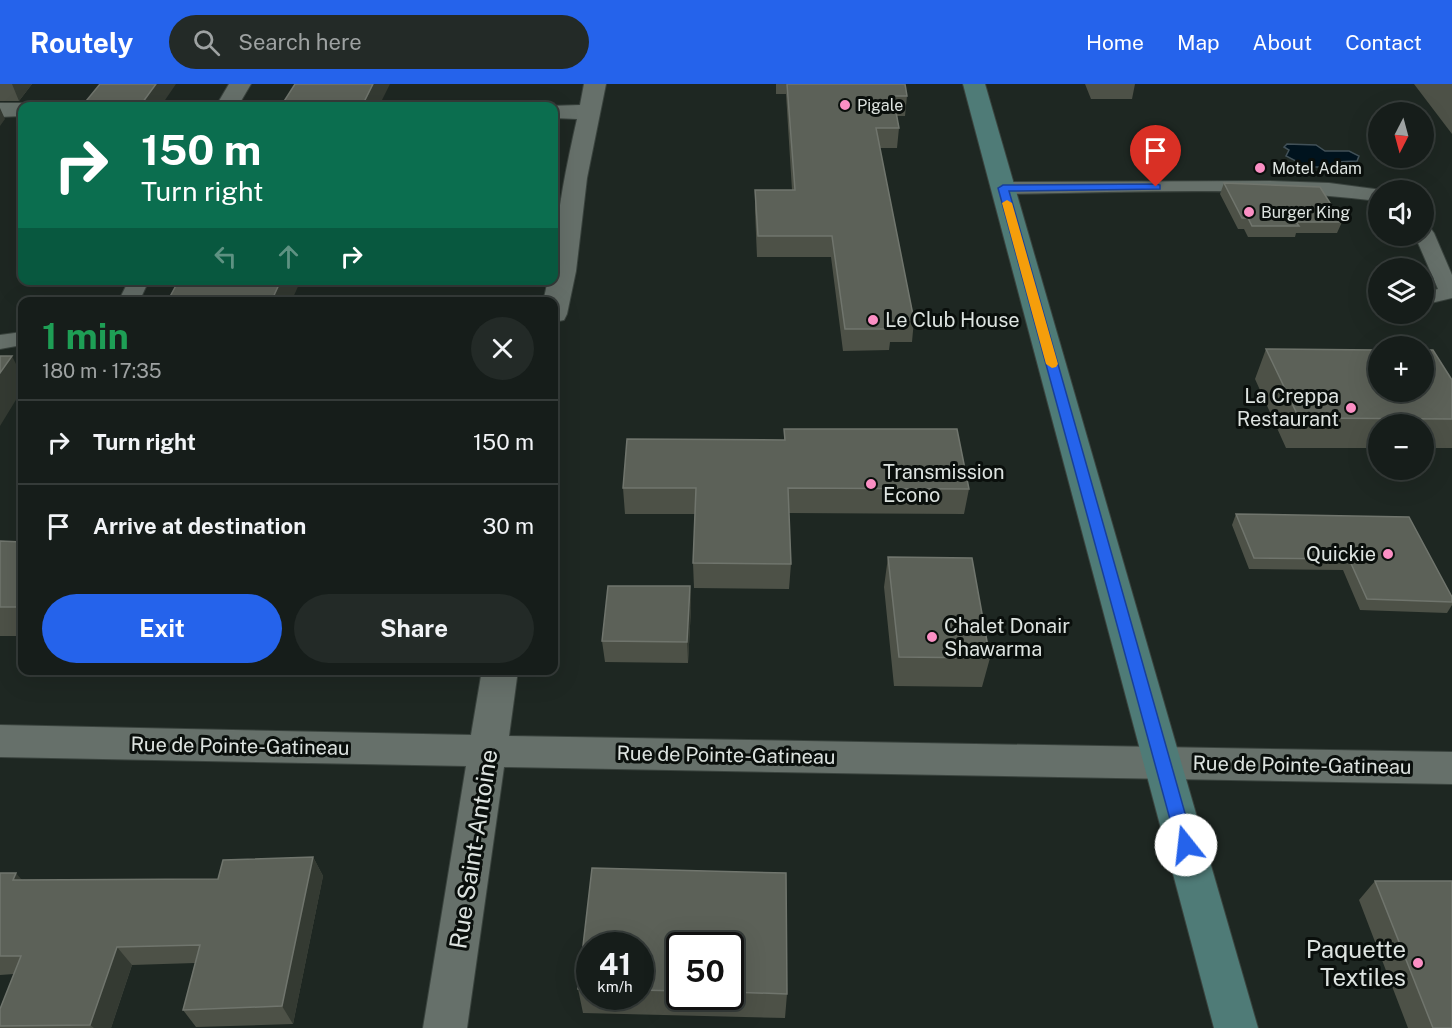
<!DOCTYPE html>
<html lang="en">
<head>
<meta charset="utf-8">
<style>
	:root { --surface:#161d1a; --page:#232a27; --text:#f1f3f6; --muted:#9ea2a2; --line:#353b39; --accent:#2563eb }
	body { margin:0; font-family:"Public Sans",sans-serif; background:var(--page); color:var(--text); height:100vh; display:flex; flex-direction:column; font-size:22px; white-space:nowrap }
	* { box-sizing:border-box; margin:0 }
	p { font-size:20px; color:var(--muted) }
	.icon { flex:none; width:33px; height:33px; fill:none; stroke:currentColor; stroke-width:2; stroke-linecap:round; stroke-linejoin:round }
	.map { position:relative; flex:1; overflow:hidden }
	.sheet { position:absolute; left:18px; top:213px; width:540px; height:378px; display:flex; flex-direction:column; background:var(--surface); border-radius:12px; box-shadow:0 6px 24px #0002,0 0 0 2px var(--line) }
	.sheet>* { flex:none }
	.banner { position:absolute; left:18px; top:18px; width:540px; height:183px; border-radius:12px; box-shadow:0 6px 24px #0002,0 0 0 2px var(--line); background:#0b6e4f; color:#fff; overflow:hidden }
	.needle { width:39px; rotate:186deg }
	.fabs { position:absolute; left:1368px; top:18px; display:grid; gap:12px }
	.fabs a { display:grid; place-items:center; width:66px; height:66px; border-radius:50%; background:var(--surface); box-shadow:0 6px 24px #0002,0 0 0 2px var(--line); font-size:30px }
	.speed { position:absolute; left:576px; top:848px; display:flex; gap:12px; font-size:30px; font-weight:700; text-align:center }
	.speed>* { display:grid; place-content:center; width:78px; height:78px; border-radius:50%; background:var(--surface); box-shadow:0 6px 24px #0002,0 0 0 2px var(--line); line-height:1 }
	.speed small { font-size:15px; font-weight:400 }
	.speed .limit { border:3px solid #111; border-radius:9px; background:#fff; color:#111 }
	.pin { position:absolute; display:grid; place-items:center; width:51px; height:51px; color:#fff; margin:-62px -26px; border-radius:50% 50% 50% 0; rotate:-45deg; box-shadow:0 0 6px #0007 }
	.pin .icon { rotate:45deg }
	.me { position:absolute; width:66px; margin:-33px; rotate:344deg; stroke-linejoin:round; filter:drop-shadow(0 0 4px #0008) }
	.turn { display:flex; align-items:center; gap:21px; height:126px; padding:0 24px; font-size:27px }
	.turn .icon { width:78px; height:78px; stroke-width:2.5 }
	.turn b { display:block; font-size:42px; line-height:51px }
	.lanes { display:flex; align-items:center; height:57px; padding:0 24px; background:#0003; justify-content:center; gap:30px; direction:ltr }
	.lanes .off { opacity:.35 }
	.round { display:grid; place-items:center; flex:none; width:63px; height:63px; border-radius:32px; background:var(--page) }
	.summary { display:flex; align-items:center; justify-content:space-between; height:102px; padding:0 24px }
	h1 { font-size:36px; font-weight:700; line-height:45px; color:#1e9e55 }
	.primary-button { display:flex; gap:12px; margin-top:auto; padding:12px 24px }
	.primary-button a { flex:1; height:69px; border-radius:36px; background:var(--accent); color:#fff; font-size:24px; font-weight:700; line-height:69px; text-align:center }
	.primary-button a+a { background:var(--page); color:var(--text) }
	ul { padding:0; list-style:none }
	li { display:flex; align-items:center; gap:18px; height:84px; padding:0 24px; border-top:2px solid var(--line) }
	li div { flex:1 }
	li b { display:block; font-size:22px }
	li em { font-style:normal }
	header { display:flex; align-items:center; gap:36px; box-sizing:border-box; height:84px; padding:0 30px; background:var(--accent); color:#fff }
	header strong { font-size:28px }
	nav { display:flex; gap:33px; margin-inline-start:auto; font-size:21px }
	.search { width:420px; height:54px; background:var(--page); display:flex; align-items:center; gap:15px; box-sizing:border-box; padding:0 21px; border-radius:33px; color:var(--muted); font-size:22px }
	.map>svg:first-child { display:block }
	.water { fill:#00131e; stroke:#425158; stroke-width:1.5 }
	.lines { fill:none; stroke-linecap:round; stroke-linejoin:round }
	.lane-casing { stroke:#3a433e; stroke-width:2 }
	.street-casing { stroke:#3a433e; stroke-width:2 }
	.secondary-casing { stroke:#3a433e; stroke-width:2 }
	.lane { fill:#66706a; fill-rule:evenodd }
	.street { fill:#66706a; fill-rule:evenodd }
	.secondary { fill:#4f7b77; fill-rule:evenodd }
	.wall { fill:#4d5147; fill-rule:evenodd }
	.shaded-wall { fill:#343a32 }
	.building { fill:#5c6158; stroke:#70756d; stroke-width:1.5 }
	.route { fill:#2563eb; stroke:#184099; stroke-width:1.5 }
	.slow { fill:#f59e0b }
	.poi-dot { fill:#fb8fc4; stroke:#0a0f0c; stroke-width:2 }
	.labels { text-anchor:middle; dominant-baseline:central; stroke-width:6; stroke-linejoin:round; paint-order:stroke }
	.far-poi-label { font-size:16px; fill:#dde3e0; stroke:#0a0f0c; text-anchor:start }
	.poi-label { font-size:20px; fill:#dde3e0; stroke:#0a0f0c; text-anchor:start }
	.street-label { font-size:20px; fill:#dde3e0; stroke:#0a0f0c }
	.near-street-label { font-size:24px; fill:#dde3e0; stroke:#0a0f0c }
	.near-poi-label { font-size:24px; fill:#dde3e0; stroke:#0a0f0c; text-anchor:end }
</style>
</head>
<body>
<header>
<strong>Routely</strong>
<div class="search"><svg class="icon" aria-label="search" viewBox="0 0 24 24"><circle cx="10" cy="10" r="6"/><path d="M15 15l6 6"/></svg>Search here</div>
<nav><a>Home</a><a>Map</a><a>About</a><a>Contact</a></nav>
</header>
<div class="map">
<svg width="1452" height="944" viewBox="0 0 1452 944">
	<rect width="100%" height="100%" fill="#1e2722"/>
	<path class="water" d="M1287,60L1316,61L1325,67H1349L1359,72L1357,77L1335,78L1330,83H1300L1295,79L1296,77L1286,72L1289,66L1284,63Z"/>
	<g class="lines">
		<defs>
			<path id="lane" d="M1269,97L1329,99L1382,106H1378V117C1254,101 1127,109 1003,110L997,108L994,104L997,100L1003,98Z
				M1424,143L1431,145L1434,149L1452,191V214L1431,219L1424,217V209L1438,205L1415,152H1424Z
				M129,196H149L139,218H118Z
				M22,248V261L0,265V251Z"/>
			<path id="street" d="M229,0H251L238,22H216Z
				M584,0H606L587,94L576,187L567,230L564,236L554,238V218H543L548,196H554C554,141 565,88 577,35L554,34V22H550L580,21Z
				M0,19H22L30,22H22V32L0,33Z
				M482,586H518L509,652L1452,668V700L504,683L467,944H423L466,682L0,673V641L471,651Z"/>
			<path id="secondary" d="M963,0H985L1258,944H1214Z"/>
		</defs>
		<use href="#lane" class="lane-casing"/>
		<use href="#street" class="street-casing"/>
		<use href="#secondary" class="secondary-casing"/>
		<use href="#lane" class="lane"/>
		<use href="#street" class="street"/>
		<use href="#secondary" class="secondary"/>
	</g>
	<path class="wall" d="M0,0H32L19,17H0Z
		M776,0H905L907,12L905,32H897L899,44L897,64H880L914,236L912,258H890L889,266L843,267L831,173H757L755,127V106H792L786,10H776Z
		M1085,0H1135L1132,15H1091Z
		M1414,0H1452V50Z
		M1224,99L1342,138L1337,149H1296L1295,153H1248L1244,145H1238L1220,110Z
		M1266,265L1452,296V364H1424V340H1378V364H1286L1255,295Z
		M784,345L969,405L964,430L789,429L791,480L789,505L694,504L693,479L695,430H625L623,404L784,356Z
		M1236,430L1452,513V521L1447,529L1360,526L1343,486L1249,485L1232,441Z
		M0,457L22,458V552H0Z
		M888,473L990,574L982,603L894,602L884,503Z
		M690,502L691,524L688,579L605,578L602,557Z
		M313,773L323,792L293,940L196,943L183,926L195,879L132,881L111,944H0V925L14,890L0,891V789L22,796L218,795Z
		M592,784L786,789L787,910L785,934L583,929L578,905ZM590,861H640V912H590ZM680,861H730V912H680Z
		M1375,797L1452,944H1408L1359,816Z"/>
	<path class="shaded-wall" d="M12,0H32L19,17Z
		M156,0H176L161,22H140Z
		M373,0H390L379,22H362Z
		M0,24L5,35L0,42Z
		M281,196H301L291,218H271Z
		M12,272L22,292V306L0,342V289Z
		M690,502L691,524L688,579L687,558Z
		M313,773L323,792L293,940L282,922Z
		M16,789L32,808L13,796Z
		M117,863L132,881L111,944H94L90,941Z"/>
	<path class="building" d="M100,0H156L140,22H82Z
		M295,0H373L362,22H281Z
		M787,0H905L907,12H893L899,44H876L914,236L891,237L892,245H845L832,152H758L755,106H795Z
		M1224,99L1320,103L1342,138H1296L1299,142H1252L1248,134H1242Z
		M179,196H281L271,218H167Z
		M1266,265L1378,266V308H1424V266H1433L1452,296V335L1299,334Z
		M0,272H12L0,289Z
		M784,345H957L969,405L788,404L791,480L693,479L696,404H623L627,355L785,356Z
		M1236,430L1409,433L1452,513V518L1367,515L1349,475L1254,474Z
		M0,457L22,458V523H0Z
		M888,473L972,474L990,574L899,573Z
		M608,502H690L687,558L602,557Z
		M313,773L282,922L183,926L200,861L117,863L90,941L0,942V925L21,872H0V789H16L13,796L218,795L223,776Z
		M592,784L786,789L787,910L730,908V861H680V907L640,906V861H590V905H578Z
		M1375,797H1452V944H1433Z"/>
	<path class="route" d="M1156,100L1160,101V105L1009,107L1194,761L1192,767L1186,769L1180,767L1177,761L998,104L1003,101Z"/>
	<path class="slow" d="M1007,116L1012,119L1058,280L1056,283L1052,284L1046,280L1002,119Z"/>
	<g class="poi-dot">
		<circle cx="845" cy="21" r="6"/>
		<circle cx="1260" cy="84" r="6"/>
		<circle cx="1249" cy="128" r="6"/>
		<circle cx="873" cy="236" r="6"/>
		<circle cx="1351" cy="324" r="6"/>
		<circle cx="871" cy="400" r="6"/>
		<circle cx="1388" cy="470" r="6"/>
		<circle cx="932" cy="553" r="6"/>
		<circle cx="1418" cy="879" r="6"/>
	</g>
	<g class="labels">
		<g class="far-poi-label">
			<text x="857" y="21">Pigale</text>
			<text x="1272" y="84">Motel Adam</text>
			<text x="1261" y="128">Burger King</text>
		</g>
		<g class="poi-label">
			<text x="885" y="236">Le Club House</text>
			<text x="1339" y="312" text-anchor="end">La Creppa<tspan x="1339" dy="23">Restaurant</tspan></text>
			<text x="883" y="388">Transmission<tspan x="883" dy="23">Econo</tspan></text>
			<text x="1376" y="470" text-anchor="end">Quickie</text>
			<text x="944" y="542">Chalet Donair<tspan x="944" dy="23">Shawarma</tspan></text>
		</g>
		<g class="street-label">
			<text transform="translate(240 662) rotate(1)">Rue de Pointe-Gatineau</text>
			<text transform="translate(726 671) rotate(1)">Rue de Pointe-Gatineau</text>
			<text transform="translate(1302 681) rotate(1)">Rue de Pointe-Gatineau</text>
		</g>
		<g class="near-street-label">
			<text transform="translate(473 765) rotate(-81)">Rue Saint-Antoine</text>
		</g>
		<g class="near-poi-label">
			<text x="1406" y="865">Paquette<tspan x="1406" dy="28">Textiles</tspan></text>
		</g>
	</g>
</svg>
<div class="fabs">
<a><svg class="needle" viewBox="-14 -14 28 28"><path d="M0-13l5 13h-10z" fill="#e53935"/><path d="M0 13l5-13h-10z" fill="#9ea2a2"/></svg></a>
<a><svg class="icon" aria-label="sound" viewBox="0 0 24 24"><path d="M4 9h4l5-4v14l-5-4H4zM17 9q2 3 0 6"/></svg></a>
<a><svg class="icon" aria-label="layers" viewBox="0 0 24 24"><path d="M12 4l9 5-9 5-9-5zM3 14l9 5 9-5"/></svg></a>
<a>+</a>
<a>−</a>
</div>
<div class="speed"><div>41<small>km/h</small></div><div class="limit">50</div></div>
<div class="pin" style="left:1156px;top:103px;background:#d93025"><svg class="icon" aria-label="arrive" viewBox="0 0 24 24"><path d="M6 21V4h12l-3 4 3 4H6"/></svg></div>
<svg class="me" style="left:1186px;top:761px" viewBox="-20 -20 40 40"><circle r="19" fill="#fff"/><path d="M0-13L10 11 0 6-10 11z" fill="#2563eb"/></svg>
<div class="banner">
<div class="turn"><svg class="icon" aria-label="right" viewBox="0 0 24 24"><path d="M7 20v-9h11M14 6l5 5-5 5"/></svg><div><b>150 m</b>Turn right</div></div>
<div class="lanes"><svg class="icon off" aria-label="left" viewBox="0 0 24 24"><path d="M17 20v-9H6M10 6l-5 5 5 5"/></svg><svg class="icon off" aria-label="ahead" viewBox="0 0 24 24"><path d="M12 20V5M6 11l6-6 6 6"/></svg><svg class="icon" aria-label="right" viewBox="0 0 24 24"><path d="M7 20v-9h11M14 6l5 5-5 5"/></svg></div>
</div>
<section class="sheet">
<div class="summary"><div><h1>1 min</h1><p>180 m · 17:35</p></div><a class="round"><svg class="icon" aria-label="close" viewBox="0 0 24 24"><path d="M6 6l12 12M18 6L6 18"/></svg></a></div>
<ul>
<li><svg class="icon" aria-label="right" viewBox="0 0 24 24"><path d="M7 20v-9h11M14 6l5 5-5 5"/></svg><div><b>Turn right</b></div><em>150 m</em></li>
<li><svg class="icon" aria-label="arrive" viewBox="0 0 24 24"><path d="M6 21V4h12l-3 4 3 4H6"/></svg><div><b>Arrive at destination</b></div><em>30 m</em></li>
</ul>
<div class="primary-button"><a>Exit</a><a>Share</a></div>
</section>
</div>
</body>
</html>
